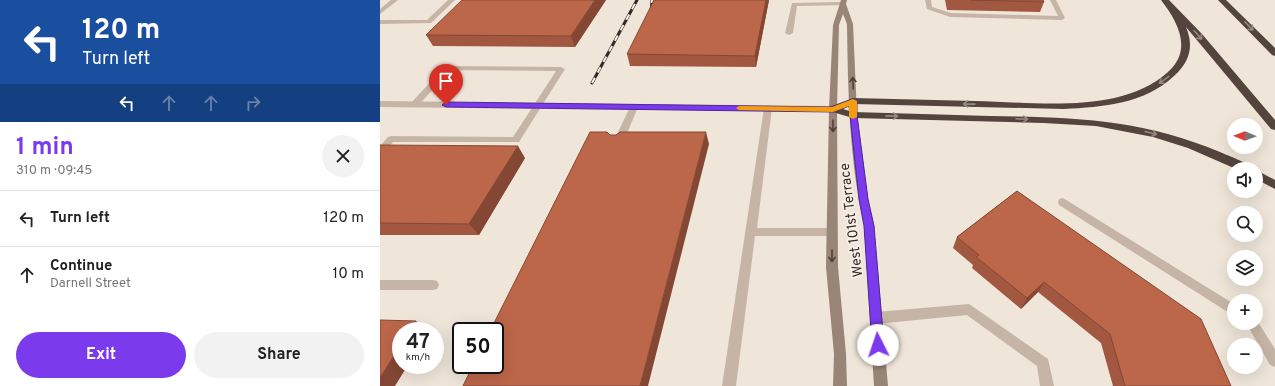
<!DOCTYPE html>
<html lang="en">
<head>
<meta charset="utf-8">
<style>
	:root { --surface:#fff; --page:#f2f2f2; --text:#222; --muted:#767676; --line:#e0e0e0; --accent:#7c3aed }
	body { margin:0; font-family:Overpass,sans-serif; background:var(--page); color:var(--text); height:100vh; display:flex; flex-direction:column; font-size:15px; white-space:nowrap }
	* { box-sizing:border-box; margin:0 }
	p { font-size:13px; color:var(--muted) }
	.icon { flex:none; width:22px; height:22px; fill:none; stroke:currentColor; stroke-width:2; stroke-linecap:round; stroke-linejoin:round }
	.map { position:relative; flex:1; overflow:hidden }
	.details { display:flex; flex-direction:column; background:var(--surface); width:380px }
	.details>* { flex:none }
	.guide { background:#1a4fa0; color:#fff; overflow:hidden }
	.needle { width:26px; rotate:271deg }
	.fabs { position:absolute; left:847px; top:118px; display:grid; gap:8px }
	.fabs a { display:grid; place-items:center; width:36px; height:36px; border-radius:50%; background:var(--surface); box-shadow:0 4px 16px #0002; font-size:20px }
	.speed { position:absolute; left:12px; top:322px; display:flex; gap:8px; font-size:20px; font-weight:700; text-align:center }
	.speed>* { display:grid; place-content:center; width:52px; height:52px; border-radius:50%; background:var(--surface); box-shadow:0 4px 16px #0002; line-height:1 }
	.speed small { font-size:10px; font-weight:400 }
	.speed .limit { border:2px solid #111; border-radius:6px; background:#fff; color:#111 }
	.pin { position:absolute; display:grid; place-items:center; width:34px; height:34px; color:#fff; margin:-41px -17px; border-radius:50% 50% 50% 0; rotate:-45deg; box-shadow:0 0 4px #0007 }
	.pin .icon { rotate:45deg }
	.me { position:absolute; width:44px; margin:-22px; rotate:356deg; stroke-linejoin:round; filter:drop-shadow(0 0 3px #0008) }
	.turn { display:flex; align-items:center; gap:14px; height:84px; padding:0 16px; font-size:18px }
	.turn .icon { width:52px; height:52px; stroke-width:2.5 }
	.turn b { display:block; font-size:28px; line-height:34px }
	.lanes { display:flex; align-items:center; height:38px; padding:0 16px; background:#0003; justify-content:center; gap:20px; direction:ltr }
	.lanes .off { opacity:.35 }
	.round { display:grid; place-items:center; flex:none; width:42px; height:42px; border-radius:21px; background:var(--page) }
	.headline { display:flex; align-items:center; justify-content:space-between; height:68px; padding:0 16px }
	h1 { font-size:24px; font-weight:700; line-height:30px; color:var(--accent) }
	.action { display:flex; gap:8px; margin-top:auto; padding:8px 16px }
	.action a { flex:1; height:46px; border-radius:24px; background:var(--accent); color:#fff; font-size:16px; font-weight:700; line-height:46px; text-align:center }
	.action a+a { background:var(--page); color:var(--text) }
	ul { padding:0; list-style:none }
	li { display:flex; align-items:center; gap:12px; height:56px; padding:0 16px; border-top:1px solid var(--line) }
	li div { flex:1 }
	li b { display:block; font-size:15px }
	li em { font-style:normal }
	main { display:flex; flex:1; min-height:0 }
	.map>svg:first-child { display:block }
	.lines { fill:none; stroke-linecap:round; stroke-linejoin:round }
	.service { fill:#c6b5a6; fill-rule:evenodd }
	.minor { fill:#c6b5a6; fill-rule:evenodd }
	.secondary { fill:#998478; fill-rule:evenodd }
	.motorway { fill:#53453e; fill-rule:evenodd }
	.rail-casing { stroke:#332a27; stroke-width:3 }
	.rail { stroke:#f7efe5; stroke-width:2; stroke-dasharray:6; stroke-linecap:butt }
	.wall { fill:#a25840 }
	.shaded-wall { fill:#844734 }
	.building { fill:#bc664a; stroke:#844734 }
	.oneway { stroke:#958981 }
	.oneway2 { stroke:#4c403b }
	.route { fill:#7c3aed; stroke:#51269a }
	.slow { fill:#f59e0b }
	.labels { text-anchor:middle; dominant-baseline:central; stroke-width:3.5; stroke-linejoin:round; paint-order:stroke }
	.street-label { font-size:14px; fill:#332a27; stroke:#f7efe5 }
</style>
</head>
<body>
<main>
<section class="details">
<div class="guide">
<div class="turn"><svg class="icon" aria-label="left" viewBox="0 0 24 24"><path d="M17 20v-9H6M10 6l-5 5 5 5"/></svg><div><b>120 m</b>Turn left</div></div>
<div class="lanes"><svg class="icon" aria-label="left" viewBox="0 0 24 24"><path d="M17 20v-9H6M10 6l-5 5 5 5"/></svg><svg class="icon off" aria-label="ahead" viewBox="0 0 24 24"><path d="M12 20V5M6 11l6-6 6 6"/></svg><svg class="icon off" aria-label="ahead" viewBox="0 0 24 24"><path d="M12 20V5M6 11l6-6 6 6"/></svg><svg class="icon off" aria-label="right" viewBox="0 0 24 24"><path d="M7 20v-9h11M14 6l5 5-5 5"/></svg></div>
</div>
<div class="headline"><div><h1>1 min</h1><p>310 m · 09:45</p></div><a class="round"><svg class="icon" aria-label="close" viewBox="0 0 24 24"><path d="M6 6l12 12M18 6L6 18"/></svg></a></div>
<ul>
<li><svg class="icon" aria-label="left" viewBox="0 0 24 24"><path d="M17 20v-9H6M10 6l-5 5 5 5"/></svg><div><b>Turn left</b></div><em>120 m</em></li>
<li><svg class="icon" aria-label="ahead" viewBox="0 0 24 24"><path d="M12 20V5M6 11l6-6 6 6"/></svg><div><b>Continue</b><p>Darnell Street</p></div><em>10 m</em></li>
</ul>
<div class="action"><a>Exit</a><a>Share</a></div>
</section>
<div class="map">
<svg width="895" height="386" viewBox="0 0 895 386">
	<rect width="100%" height="100%" fill="#efe5d9"/>
	<g class="lines">
		<path class="service" d="M68,0H75L51,23L0,24V20H47Z
			M545,0H551L552,7L571,13L678,16L670,0H676L685,18L682,20L570,17L547,9Z
			M463,2L466,4L465,5L417,6L413,33L409,35L405,33L412,3Z
			M65,66L181,67L185,69L139,142H13L3,154L0,155V146L8,137L11,136L133,137L176,71L70,70L38,106H32L31,104L32,102Z
			M254,104L258,107L243,143L241,145H235L233,143L250,107Z
			M388,105L392,108L377,228H452L456,229L457,232L456,235L452,236H375L356,386H342L384,108Z
			M683,198L854,304V316L679,205L678,202L679,199Z
			M0,280H53L57,281L59,285L57,289L53,290H0Z
			M589,304L668,359L674,386H660L657,366L587,315L496,324L492,322L490,318L492,314L496,312Z
			M876,319L895,349V367L890,365L866,323H876Z"/>
		<path class="minor" d="M11,0H18L0,14V9Z
			M0,101L453,106L457,109L453,112L0,107Z"/>
		<path class="secondary" d="M461,0H467L466,4L473,24L477,115L488,199L494,225L508,386H494L484,225C469,159 468,91 467,24L463,14L459,25L457,109L458,267L466,354L467,386H453L454,354L446,267L449,109L453,25Z"/>
		<path class="motorway" d="M781,0H789L822,34L895,120V130L891,129L806,27C814,46 810,62 794,76C764,104 723,107 684,109L474,104L463,109L473,112C519,113 565,115 610,116C694,117 762,119 840,152C848,156 868,162 872,169H856L808,148L773,137L716,126L663,123L473,118L449,111L448,109L449,107L473,98C514,99 554,100 595,101C655,102 740,115 788,72C813,50 798,22 781,0Z
			M838,0H846L895,48V56L892,55Z
			M876,170L895,180V189L876,179Z"/>
		<defs>
			<path id="rail" d="M271,15L272,0
				M212,83L257,0"/>
		</defs>
		<use href="#rail" class="rail-casing"/>
		<use href="#rail" class="rail"/>
	</g>
	<path class="wall" d="M226,0L195,47L53,46L46,35Z
		M389,0L376,67L250,66L247,54Z
		M565,0H663L664,2L660,12L567,10Z
		M0,145L145,158L99,235H0Z
		M637,191L851,386H733L721,343L658,292L641,309L592,268L593,265L573,248L577,237Z"/>
	<path class="shaded-wall" d="M215,0H226L195,47L191,36Z
		M386,0H389L376,67L375,56Z
		M326,132L329,144L268,386H260Z
		M138,146L145,158L99,235L89,224Z
		M664,282L658,292L641,309L647,298Z
		M36,321L48,331H29Z
		M21,344V365H28L15,386H0V378Z"/>
	<path class="building" d="M82,0H215L191,36L46,35Z
		M274,0H386L375,56L247,54Z
		M591,0H663L664,2Z
		M210,132H227L230,135H236L240,132H326L260,386H83L93,365H115V331H110Z
		M0,145L138,146L89,224L0,223Z
		M637,191L821,319L851,386H745L730,334L664,282L647,298L596,257L599,255L577,237Z
		M0,320L36,321L29,331H21V344L0,378Z"/>
	<defs><path id="oneway-shaft" d="M-6 0H5M1.5-3L5.5 0L1.5 3" fill="none" stroke-width="1.6" stroke-linecap="round" stroke-linejoin="round"/></defs>
	<g class="oneway">
		<use href="#oneway-shaft" transform="translate(869 26) rotate(45)"/>
		<use href="#oneway-shaft" transform="translate(818 35) rotate(48)"/>
		<use href="#oneway-shaft" transform="translate(784 80) rotate(144)"/>
		<use href="#oneway-shaft" transform="translate(589 104) rotate(-179)"/>
		<use href="#oneway-shaft" transform="translate(512 116) rotate(1)"/>
		<use href="#oneway-shaft" transform="translate(642 119) rotate(2)"/>
		<use href="#oneway-shaft" transform="translate(771 133) rotate(14)"/>
	</g>
	<g class="oneway2">
		<use href="#oneway-shaft" transform="translate(473 83) rotate(-92)"/>
		<use href="#oneway-shaft" transform="translate(453 126) rotate(90)"/>
		<use href="#oneway-shaft" transform="translate(452 256) rotate(90)"/>
	</g>
	<path class="route" d="M473,99L477,101V115L488,199L494,226L504,345L502,349L498,350L494,349L492,345L484,226L479,199L469,106L453,112L66,107L62,105L66,102L452,107Z"/>
	<path class="slow" d="M473,99L477,101V117L473,119L469,117V106L453,112L359,110L356,108L359,106L452,107Z"/>
	<g class="labels">
		<g class="street-label">
			<text transform="translate(472 220) rotate(-97)">West 101st Terrace</text>
		</g>
	</g>
</svg>
<div class="fabs">
<a><svg class="needle" viewBox="-14 -14 28 28"><path d="M0-13l5 13h-10z" fill="#e53935"/><path d="M0 13l5-13h-10z" fill="#767676"/></svg></a>
<a><svg class="icon" aria-label="sound" viewBox="0 0 24 24"><path d="M4 9h4l5-4v14l-5-4H4zM17 9q2 3 0 6"/></svg></a>
<a><svg class="icon" aria-label="search" viewBox="0 0 24 24"><circle cx="10" cy="10" r="6"/><path d="M15 15l6 6"/></svg></a>
<a><svg class="icon" aria-label="layers" viewBox="0 0 24 24"><path d="M12 4l9 5-9 5-9-5zM3 14l9 5 9-5"/></svg></a>
<a>+</a>
<a>−</a>
</div>
<div class="speed"><div>47<small>km/h</small></div><div class="limit">50</div></div>
<div class="pin" style="left:66px;top:105px;background:#d93025"><svg class="icon" aria-label="arrive" viewBox="0 0 24 24"><path d="M6 21V4h12l-3 4 3 4H6"/></svg></div>
<svg class="me" style="left:498px;top:345px" viewBox="-20 -20 40 40"><circle r="19" fill="#fff"/><path d="M0-13L10 11 0 6-10 11z" fill="#7c3aed"/></svg>
</div>
</main>
</body>
</html>
